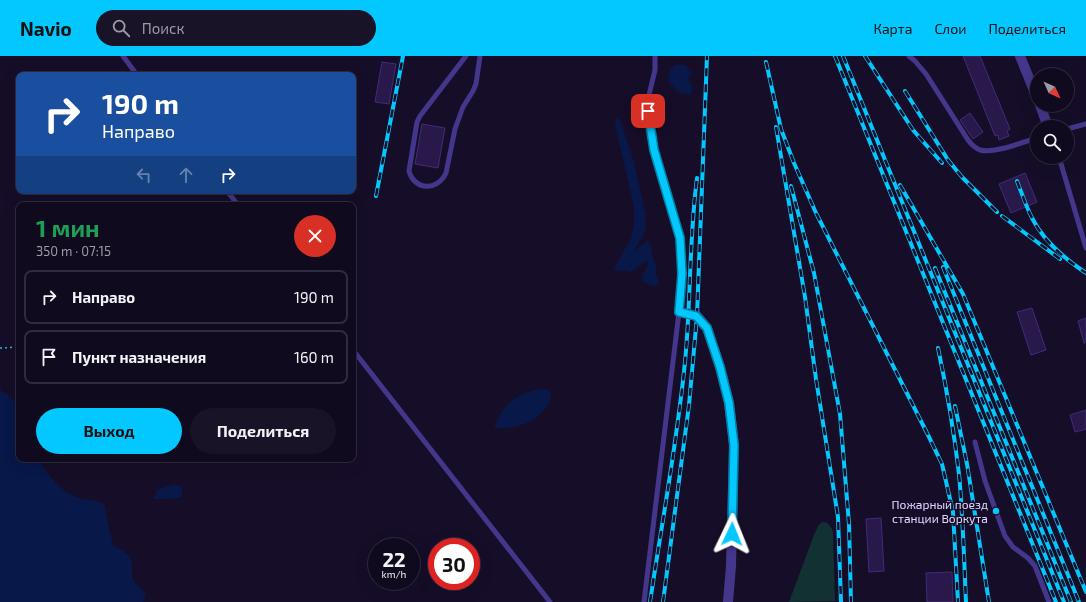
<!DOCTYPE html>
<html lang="ru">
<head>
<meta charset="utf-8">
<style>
	:root { --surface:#100a1f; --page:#191328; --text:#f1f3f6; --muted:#9c9aa4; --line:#302b3d; --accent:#03c8ff }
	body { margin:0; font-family:"Exo 2",sans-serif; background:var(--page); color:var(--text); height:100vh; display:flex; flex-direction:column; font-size:15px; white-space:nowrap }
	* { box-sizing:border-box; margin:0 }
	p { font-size:13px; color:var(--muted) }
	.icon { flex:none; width:22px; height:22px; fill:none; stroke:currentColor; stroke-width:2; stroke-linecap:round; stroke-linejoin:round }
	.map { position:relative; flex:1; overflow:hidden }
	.panel { position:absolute; left:16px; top:146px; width:340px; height:260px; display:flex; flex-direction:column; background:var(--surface); border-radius:8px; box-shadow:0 4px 16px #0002,0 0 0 1px var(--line) }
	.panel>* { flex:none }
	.banner { position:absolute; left:16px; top:16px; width:340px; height:122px; border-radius:8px; box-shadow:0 4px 16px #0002,0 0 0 1px var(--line); background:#1a4fa0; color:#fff; overflow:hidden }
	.needle { width:26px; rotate:135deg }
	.controls { position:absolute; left:1030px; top:12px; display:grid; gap:8px }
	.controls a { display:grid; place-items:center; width:44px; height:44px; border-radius:50%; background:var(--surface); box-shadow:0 4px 16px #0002,0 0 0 1px var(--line); font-size:20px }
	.speed { position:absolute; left:368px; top:482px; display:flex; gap:8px; font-size:20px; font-weight:700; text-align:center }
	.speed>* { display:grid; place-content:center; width:52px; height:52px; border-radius:50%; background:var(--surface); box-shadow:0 4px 16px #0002,0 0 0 1px var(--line); line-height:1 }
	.speed small { font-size:10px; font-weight:400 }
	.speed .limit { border:6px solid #d22; background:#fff; color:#111 }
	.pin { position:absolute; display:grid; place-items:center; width:34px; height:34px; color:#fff; margin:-17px; border-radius:8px; box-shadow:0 2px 6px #0006 }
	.me { position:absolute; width:44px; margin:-22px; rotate:2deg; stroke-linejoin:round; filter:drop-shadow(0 0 3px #0008) }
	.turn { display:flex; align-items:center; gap:14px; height:84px; padding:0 20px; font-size:18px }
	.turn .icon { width:52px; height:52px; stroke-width:2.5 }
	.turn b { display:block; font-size:28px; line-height:34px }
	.lanes { display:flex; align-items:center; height:38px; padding:0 20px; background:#0003; justify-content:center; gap:20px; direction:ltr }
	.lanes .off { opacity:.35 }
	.round { display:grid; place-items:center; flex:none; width:42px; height:42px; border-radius:21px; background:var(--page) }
	.summary { display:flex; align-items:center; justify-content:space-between; height:68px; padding:0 20px }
	h1 { font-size:24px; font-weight:700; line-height:30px; color:#1e9e55 }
	.action { display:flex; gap:8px; margin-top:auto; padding:8px 20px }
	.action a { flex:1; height:46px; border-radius:24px; background:var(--accent); color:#111; font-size:16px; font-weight:700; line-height:46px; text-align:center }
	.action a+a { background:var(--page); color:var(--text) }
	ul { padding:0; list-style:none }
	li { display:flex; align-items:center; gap:12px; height:54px; margin:0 8px 6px; padding:0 12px; border:2px solid var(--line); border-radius:8px }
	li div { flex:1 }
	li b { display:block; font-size:15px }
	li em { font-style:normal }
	header { display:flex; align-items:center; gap:24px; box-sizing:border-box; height:56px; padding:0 20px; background:var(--accent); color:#111 }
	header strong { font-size:19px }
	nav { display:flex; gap:22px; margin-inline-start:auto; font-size:14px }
	.search { width:280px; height:36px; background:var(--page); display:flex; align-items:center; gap:10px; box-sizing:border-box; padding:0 14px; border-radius:22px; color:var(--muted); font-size:15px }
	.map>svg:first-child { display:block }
	.green { fill:#113133 }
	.water { fill:#071849 }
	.building { fill:#29194b; stroke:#432a79 }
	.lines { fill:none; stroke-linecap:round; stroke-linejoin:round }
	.path { stroke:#28b9c1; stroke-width:1.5; stroke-dasharray:2 3; stroke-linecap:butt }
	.lane { stroke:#44378b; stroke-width:5 }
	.street { stroke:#44378b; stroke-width:10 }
	.rail-casing { stroke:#03c8ff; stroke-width:4 }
	.rail { stroke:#160e29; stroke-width:2.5; stroke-dasharray:8; stroke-linecap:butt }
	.route-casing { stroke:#0282a6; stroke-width:10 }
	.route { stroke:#03c8ff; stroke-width:7 }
	.poi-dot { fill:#03c8ff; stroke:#160e29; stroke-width:1.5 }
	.labels { text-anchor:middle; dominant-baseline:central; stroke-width:3; stroke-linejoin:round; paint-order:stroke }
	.poi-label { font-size:12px; fill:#e0d7ff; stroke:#160e29; text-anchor:end }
</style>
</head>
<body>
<header>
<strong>Navio</strong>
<div class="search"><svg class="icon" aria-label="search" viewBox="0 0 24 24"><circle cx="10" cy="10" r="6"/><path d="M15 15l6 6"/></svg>Поиск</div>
<nav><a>Карта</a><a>Слои</a><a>Поделиться</a></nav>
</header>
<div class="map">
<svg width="1086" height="546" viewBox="0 0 1086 546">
	<rect width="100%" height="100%" fill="#160e29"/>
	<path class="green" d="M822,466C829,466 831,471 833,476L835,545L789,546L814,479L818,470Z"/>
	<path class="water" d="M675,9H685L692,18L688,23L693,32L690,39L680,37L670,28L668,22L670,14Z
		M616,62L620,64L634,106L646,161L645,176L633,196L648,184L651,190L652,199L657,213L655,217L659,226L656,230H651L644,226L642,221L648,209L647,204L636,213L630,216L624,214L617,215L614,213L631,182L634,167V151L615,68Z
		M540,333H546L551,337C550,356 531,368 513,371C507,372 500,372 494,372C503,348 515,338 540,333Z
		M0,334L7,338L19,350V403H39C47,419 61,436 79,442C88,445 96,443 104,448L113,489C132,500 133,500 132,523L146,538L143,546H0Z
		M174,428L182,431V441L170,443H154L157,434Z"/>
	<path class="building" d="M963,0H980L1010,73L1007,75L1009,80L999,84L998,79L995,80Z
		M382,6L396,8L389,48L375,46Z
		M970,57L983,76L973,83L960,64Z
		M422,68L445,72L438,112L415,108Z
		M1025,117L1037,146L1011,157L999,128Z
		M1032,252L1046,294L1031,299L1017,256Z
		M1086,262V287H1084L1078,265Z
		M1086,354V373L1075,376L1070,359Z
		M881,462L884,515L869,516L866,463Z
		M952,516L953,546H927L926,517Z"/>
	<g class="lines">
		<path class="path" d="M0,292L19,291"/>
		<path class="lane" d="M123,0L137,19
			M466,0L420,60L417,66L409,115C414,134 437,136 446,117L455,73L463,51L473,35L476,28L480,0
			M909,0L915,5L926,18L968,84C971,88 975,92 980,94C994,98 1023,86 1037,82
			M1067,73L1086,68
			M1059,101L1086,192
			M227,135L238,149
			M353,294L550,546
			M975,386L985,425L1005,480L1013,491L1028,502L1035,510L1049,546
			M644,546L679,256L682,217L679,182L655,94L647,55L648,43L655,14V0"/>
		<path class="street" d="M1020,0L1037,42
			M1040,49L1048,71
			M679,256L697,260L707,272L720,311L729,347L734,389L731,510L728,546"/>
		<defs>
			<path id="rail" d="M835,0L1056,546
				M843,0L1064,546
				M865,0L913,74L942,107
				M766,6L781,73L794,107L816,157L929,381L942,408L953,456L958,546
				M905,35L948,104L962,121L997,156
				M776,71L805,241L816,323L838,461L841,546
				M1017,125C1022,138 1026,150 1032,162C1044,186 1065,203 1086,217
				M900,129L963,238L1086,536
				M791,130L814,217L840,358L849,468L851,546
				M376,140L403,0
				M1002,160L1060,203
				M943,211L1079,546
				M935,212L1071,546
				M938,292C947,334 954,376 959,418C963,461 964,503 966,546
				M955,350L967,408L989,546
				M650,546C662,466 677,387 685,306C691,245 689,183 697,122
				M663,546L689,349L697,260L707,0"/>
		</defs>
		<use href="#rail" class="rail-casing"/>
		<use href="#rail" class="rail"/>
	</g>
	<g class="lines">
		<defs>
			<path id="route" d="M648,55L654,94L680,182L682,218L679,256L696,260L707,272L720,311L729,347L734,389L732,478"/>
		</defs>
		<use href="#route" class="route-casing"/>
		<use href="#route" class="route"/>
	</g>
	<circle class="poi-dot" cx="996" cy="455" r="4"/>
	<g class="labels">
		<g class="poi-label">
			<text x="988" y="448">Пожарный поезд<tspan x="988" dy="14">станции Воркута</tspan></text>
		</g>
	</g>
</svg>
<div class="controls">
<a><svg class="needle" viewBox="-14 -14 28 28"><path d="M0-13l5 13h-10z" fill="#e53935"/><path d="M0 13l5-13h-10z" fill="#9c9aa4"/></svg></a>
<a><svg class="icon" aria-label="search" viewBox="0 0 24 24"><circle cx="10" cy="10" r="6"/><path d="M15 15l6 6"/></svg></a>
</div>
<div class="speed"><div>22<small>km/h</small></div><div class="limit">30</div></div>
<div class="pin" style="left:648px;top:55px;background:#d93025"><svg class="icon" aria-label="arrive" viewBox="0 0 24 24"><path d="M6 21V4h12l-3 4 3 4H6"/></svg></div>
<svg class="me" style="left:732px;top:478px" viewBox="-20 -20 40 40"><path d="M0-17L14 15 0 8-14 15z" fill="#03c8ff" stroke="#fff" stroke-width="4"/></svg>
<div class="banner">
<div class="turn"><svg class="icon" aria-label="right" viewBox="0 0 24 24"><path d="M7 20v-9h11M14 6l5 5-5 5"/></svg><div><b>190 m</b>Направо</div></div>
<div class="lanes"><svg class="icon off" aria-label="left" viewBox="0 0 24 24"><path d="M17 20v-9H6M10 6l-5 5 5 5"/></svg><svg class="icon off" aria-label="ahead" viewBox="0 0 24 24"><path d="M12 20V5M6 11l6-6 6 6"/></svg><svg class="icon" aria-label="right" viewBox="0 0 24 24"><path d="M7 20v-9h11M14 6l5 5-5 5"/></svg></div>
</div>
<section class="panel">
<div class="summary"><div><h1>1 мин</h1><p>350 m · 07:15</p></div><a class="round" style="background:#d93025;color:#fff"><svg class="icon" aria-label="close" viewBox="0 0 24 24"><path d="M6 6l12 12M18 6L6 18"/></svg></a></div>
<ul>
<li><svg class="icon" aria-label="right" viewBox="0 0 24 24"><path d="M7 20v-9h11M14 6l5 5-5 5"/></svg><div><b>Направо</b></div><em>190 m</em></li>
<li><svg class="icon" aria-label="arrive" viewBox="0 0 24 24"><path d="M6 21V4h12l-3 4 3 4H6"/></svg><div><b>Пункт назначения</b></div><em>160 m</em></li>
</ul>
<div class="action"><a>Выход</a><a>Поделиться</a></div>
</section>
</div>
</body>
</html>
